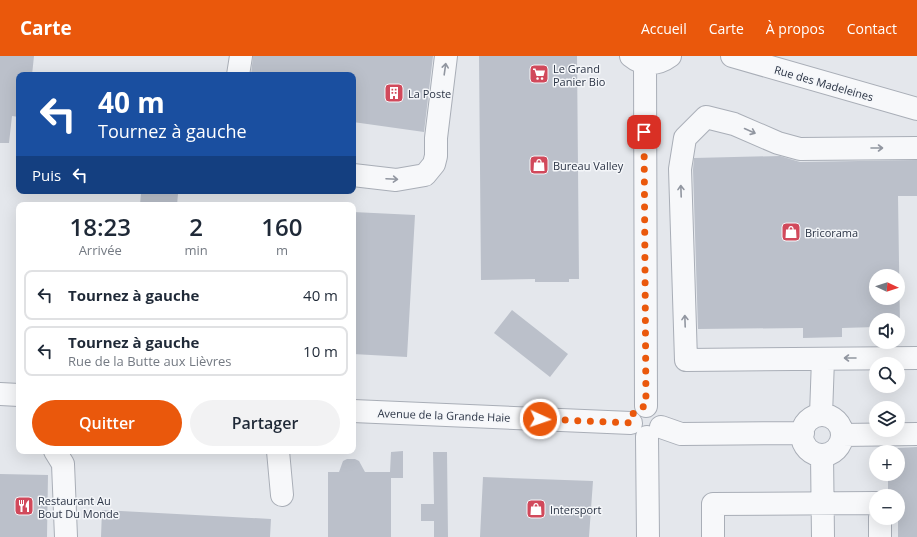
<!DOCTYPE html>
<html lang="fr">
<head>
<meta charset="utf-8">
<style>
	:root { --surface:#fff; --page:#f2f2f3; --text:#1f2937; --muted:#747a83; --line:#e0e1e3; --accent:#ea580c }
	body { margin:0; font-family:"Open Sans",sans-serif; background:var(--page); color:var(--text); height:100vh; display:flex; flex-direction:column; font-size:15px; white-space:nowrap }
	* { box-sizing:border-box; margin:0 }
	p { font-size:13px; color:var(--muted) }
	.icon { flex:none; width:22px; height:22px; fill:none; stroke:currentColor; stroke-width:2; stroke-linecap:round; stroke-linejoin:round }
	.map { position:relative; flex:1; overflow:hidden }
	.side { position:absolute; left:16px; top:146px; width:340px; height:252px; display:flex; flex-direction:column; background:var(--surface); border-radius:8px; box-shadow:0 4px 16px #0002 }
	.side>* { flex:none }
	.guide { position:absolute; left:16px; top:16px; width:340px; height:122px; border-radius:8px; box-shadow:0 4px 16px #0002; background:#1a4fa0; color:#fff; overflow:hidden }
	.needle { width:26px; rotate:94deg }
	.fabs { position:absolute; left:869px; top:213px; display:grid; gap:8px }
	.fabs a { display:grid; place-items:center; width:36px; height:36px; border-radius:50%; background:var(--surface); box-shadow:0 4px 16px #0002; font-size:20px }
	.pin { position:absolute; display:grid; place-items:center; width:34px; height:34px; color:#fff; margin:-17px; border-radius:8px; box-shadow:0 2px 6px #0006 }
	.me { position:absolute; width:44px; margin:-22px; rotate:93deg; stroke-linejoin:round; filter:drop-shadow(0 0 3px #0008) }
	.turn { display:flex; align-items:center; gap:14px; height:84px; padding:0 16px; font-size:18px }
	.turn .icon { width:52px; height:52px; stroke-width:2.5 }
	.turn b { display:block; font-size:28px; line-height:34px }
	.then { display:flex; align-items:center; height:38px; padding:0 16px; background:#0003; gap:8px; font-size:15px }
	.eta { display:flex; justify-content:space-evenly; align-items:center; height:68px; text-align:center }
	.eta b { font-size:24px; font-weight:600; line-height:28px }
	.primary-button { display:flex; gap:8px; margin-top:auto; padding:8px 16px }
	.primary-button a { flex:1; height:46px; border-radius:24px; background:var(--accent); color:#fff; font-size:16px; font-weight:600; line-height:46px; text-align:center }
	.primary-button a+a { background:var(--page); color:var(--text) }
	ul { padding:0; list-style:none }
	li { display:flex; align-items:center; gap:12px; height:50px; margin:0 8px 6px; padding:0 8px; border:2px solid var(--line); border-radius:8px }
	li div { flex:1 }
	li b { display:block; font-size:15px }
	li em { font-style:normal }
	header { display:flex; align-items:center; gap:24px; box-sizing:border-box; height:56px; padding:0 20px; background:var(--accent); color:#fff }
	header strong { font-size:19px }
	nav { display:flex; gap:22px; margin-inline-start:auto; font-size:14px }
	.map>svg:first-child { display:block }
	.building { fill:#bbc0ca; fill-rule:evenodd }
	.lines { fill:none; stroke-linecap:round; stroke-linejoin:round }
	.minor-casing { stroke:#a9aeb7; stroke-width:24 }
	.minor { stroke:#f7f8fa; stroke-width:22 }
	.oneway { stroke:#9196a0 }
	.route { stroke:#ea580c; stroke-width:7; stroke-dasharray:0 12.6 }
	.labels { text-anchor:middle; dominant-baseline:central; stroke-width:3; stroke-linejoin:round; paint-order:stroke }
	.poi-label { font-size:11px; fill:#2b3445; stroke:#f4f6f9; text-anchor:start }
	.street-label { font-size:11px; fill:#2b3445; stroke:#f4f6f9 }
</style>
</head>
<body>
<header>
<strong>Carte</strong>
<nav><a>Accueil</a><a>Carte</a><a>À propos</a><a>Contact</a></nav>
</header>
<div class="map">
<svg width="917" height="481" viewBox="0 0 917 481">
	<rect width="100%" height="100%" fill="#e4e7ec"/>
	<path class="building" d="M0,0H34L32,19H19V61L12,60L9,87H0Z
		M253,0H433L424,76L353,66V19H251Z
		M479,0H577L579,223H569V226H535V223L481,224Z
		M780,100L800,106L917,104V140H898L900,271H898V264H876V271L842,272V281L803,282V272L698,273L693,114L694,102ZM876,220H898V242H876Z
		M141,137L178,138L177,149H140Z
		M353,156L415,159L407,301L353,298Z
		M512,254L568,298L550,321L494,277Z
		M917,391V481H898V440H888V418H898L897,392Z
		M403,395V422H391V481H328V416H339L343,405L347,403H355L359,405L365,416H390L391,396Z
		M433,396H447L448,481H434V465H421V448H434Z
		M0,418L48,419L47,481H0Z
		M483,421L593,425L589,481H480Z
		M102,454L271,463L270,481H101Z"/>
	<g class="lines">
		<defs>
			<path id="minor" d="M631,0C643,10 658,9 670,0
				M732,0L917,53
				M645,7L646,350
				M238,19L241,0
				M917,92L800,93L778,87L734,68L706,61L685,82L680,113L686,304L917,302
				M353,119L396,124L425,119L434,108L436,100V82L446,0
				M0,338L19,339
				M353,355L631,367
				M821,359L823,303
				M802 379a20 20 0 1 1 40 0a20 20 0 1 1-40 0Z
				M661,371L681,378L803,377
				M842,379L917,378
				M647,381L648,481
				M55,395L63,408L66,481
				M278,395L282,439
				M822,399L823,481
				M880,462V481
				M713,481V448L876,447"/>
		</defs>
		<use href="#minor" class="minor-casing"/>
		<use href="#minor" class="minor"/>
	</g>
	<defs><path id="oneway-shaft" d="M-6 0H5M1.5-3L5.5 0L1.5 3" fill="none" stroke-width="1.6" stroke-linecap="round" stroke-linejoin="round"/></defs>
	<g class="oneway">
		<use href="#oneway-shaft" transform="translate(445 13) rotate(-82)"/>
		<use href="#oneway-shaft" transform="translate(750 75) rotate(24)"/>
		<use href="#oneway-shaft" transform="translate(877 92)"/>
		<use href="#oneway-shaft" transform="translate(392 123) rotate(3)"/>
		<use href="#oneway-shaft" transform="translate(681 135) rotate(-92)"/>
		<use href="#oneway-shaft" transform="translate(685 265) rotate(-92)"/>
		<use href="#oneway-shaft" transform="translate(850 302) rotate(180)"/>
	</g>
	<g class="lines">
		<path class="route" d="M540,363L631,367C631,357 636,352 646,350L644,76"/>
	</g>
	<defs>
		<symbol id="supermarket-square" viewBox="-11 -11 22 22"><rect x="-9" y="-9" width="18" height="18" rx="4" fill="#d1495b" stroke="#f4f6f9"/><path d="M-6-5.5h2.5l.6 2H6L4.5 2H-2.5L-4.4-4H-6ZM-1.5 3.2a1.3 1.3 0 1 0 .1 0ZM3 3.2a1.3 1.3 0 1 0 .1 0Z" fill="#fff"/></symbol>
		<symbol id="building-square" viewBox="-11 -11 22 22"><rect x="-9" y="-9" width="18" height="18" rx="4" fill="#d1495b" stroke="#f4f6f9"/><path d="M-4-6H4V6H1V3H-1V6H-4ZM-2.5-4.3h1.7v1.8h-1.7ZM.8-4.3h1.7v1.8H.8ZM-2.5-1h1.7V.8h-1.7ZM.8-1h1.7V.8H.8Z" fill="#fff"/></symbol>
		<symbol id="shop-square" viewBox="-11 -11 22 22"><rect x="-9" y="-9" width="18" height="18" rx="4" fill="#d1495b" stroke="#f4f6f9"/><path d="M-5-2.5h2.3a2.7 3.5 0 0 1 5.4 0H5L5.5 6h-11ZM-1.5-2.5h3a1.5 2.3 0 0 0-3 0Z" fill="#fff"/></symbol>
		<symbol id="restaurant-square" viewBox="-11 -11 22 22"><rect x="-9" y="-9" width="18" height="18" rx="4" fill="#d1495b" stroke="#f4f6f9"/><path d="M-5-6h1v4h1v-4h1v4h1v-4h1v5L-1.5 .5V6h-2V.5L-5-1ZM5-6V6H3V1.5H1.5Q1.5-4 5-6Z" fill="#fff"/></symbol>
	</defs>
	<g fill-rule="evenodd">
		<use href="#supermarket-square" x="528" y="7" width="22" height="22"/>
		<use href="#building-square" x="383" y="26" width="22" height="22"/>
		<use href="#shop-square" x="528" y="98" width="22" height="22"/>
		<use href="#shop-square" x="780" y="165" width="22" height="22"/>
		<use href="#restaurant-square" x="13" y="439" width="22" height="22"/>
		<use href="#shop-square" x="525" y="442" width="22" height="22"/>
	</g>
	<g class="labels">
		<g class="poi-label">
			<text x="553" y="12">Le Grand<tspan x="553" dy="13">Panier Bio</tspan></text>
			<text x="408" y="37">La Poste</text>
			<text x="553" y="109">Bureau Valley</text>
			<text x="805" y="176">Bricorama</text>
			<text x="38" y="444">Restaurant Au<tspan x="38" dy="13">Bout Du Monde</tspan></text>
			<text x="550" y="453">Intersport</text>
		</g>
		<g class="street-label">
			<text transform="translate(824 27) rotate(16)">Rue des Madeleines</text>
			<text transform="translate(444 359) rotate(2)">Avenue de la Grande Haie</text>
		</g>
	</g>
</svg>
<div class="fabs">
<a><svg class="needle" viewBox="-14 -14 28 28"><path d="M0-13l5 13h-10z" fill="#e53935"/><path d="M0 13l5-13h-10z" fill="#747a83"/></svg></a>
<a><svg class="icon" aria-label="sound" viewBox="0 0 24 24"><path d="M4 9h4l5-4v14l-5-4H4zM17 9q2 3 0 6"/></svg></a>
<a><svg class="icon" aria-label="search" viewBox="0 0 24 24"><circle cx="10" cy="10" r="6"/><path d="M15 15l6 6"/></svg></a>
<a><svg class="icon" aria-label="layers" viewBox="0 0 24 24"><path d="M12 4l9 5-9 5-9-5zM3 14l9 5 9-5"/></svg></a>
<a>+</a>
<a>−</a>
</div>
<div class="pin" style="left:644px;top:76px;background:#d93025"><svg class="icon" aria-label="arrive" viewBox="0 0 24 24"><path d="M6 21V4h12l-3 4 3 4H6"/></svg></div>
<svg class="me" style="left:540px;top:363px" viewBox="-20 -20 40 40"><circle r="17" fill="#ea580c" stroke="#fff" stroke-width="3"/><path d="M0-11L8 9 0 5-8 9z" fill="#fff"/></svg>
<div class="guide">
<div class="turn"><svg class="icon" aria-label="left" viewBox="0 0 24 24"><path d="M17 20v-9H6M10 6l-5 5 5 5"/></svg><div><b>40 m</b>Tournez à gauche</div></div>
<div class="then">Puis<svg class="icon" aria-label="left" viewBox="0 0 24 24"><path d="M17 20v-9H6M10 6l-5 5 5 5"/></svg></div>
</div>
<section class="side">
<div class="eta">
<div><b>18:23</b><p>Arrivée</p></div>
<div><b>2</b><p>min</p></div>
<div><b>160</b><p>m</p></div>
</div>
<ul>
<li><svg class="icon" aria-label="left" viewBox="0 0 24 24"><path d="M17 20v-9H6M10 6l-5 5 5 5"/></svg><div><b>Tournez à gauche</b></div><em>40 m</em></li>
<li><svg class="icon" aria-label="left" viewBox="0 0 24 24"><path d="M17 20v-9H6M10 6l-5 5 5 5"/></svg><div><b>Tournez à gauche</b><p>Rue de la Butte aux Lièvres</p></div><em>10 m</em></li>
</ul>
<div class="primary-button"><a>Quitter</a><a>Partager</a></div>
</section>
</div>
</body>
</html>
